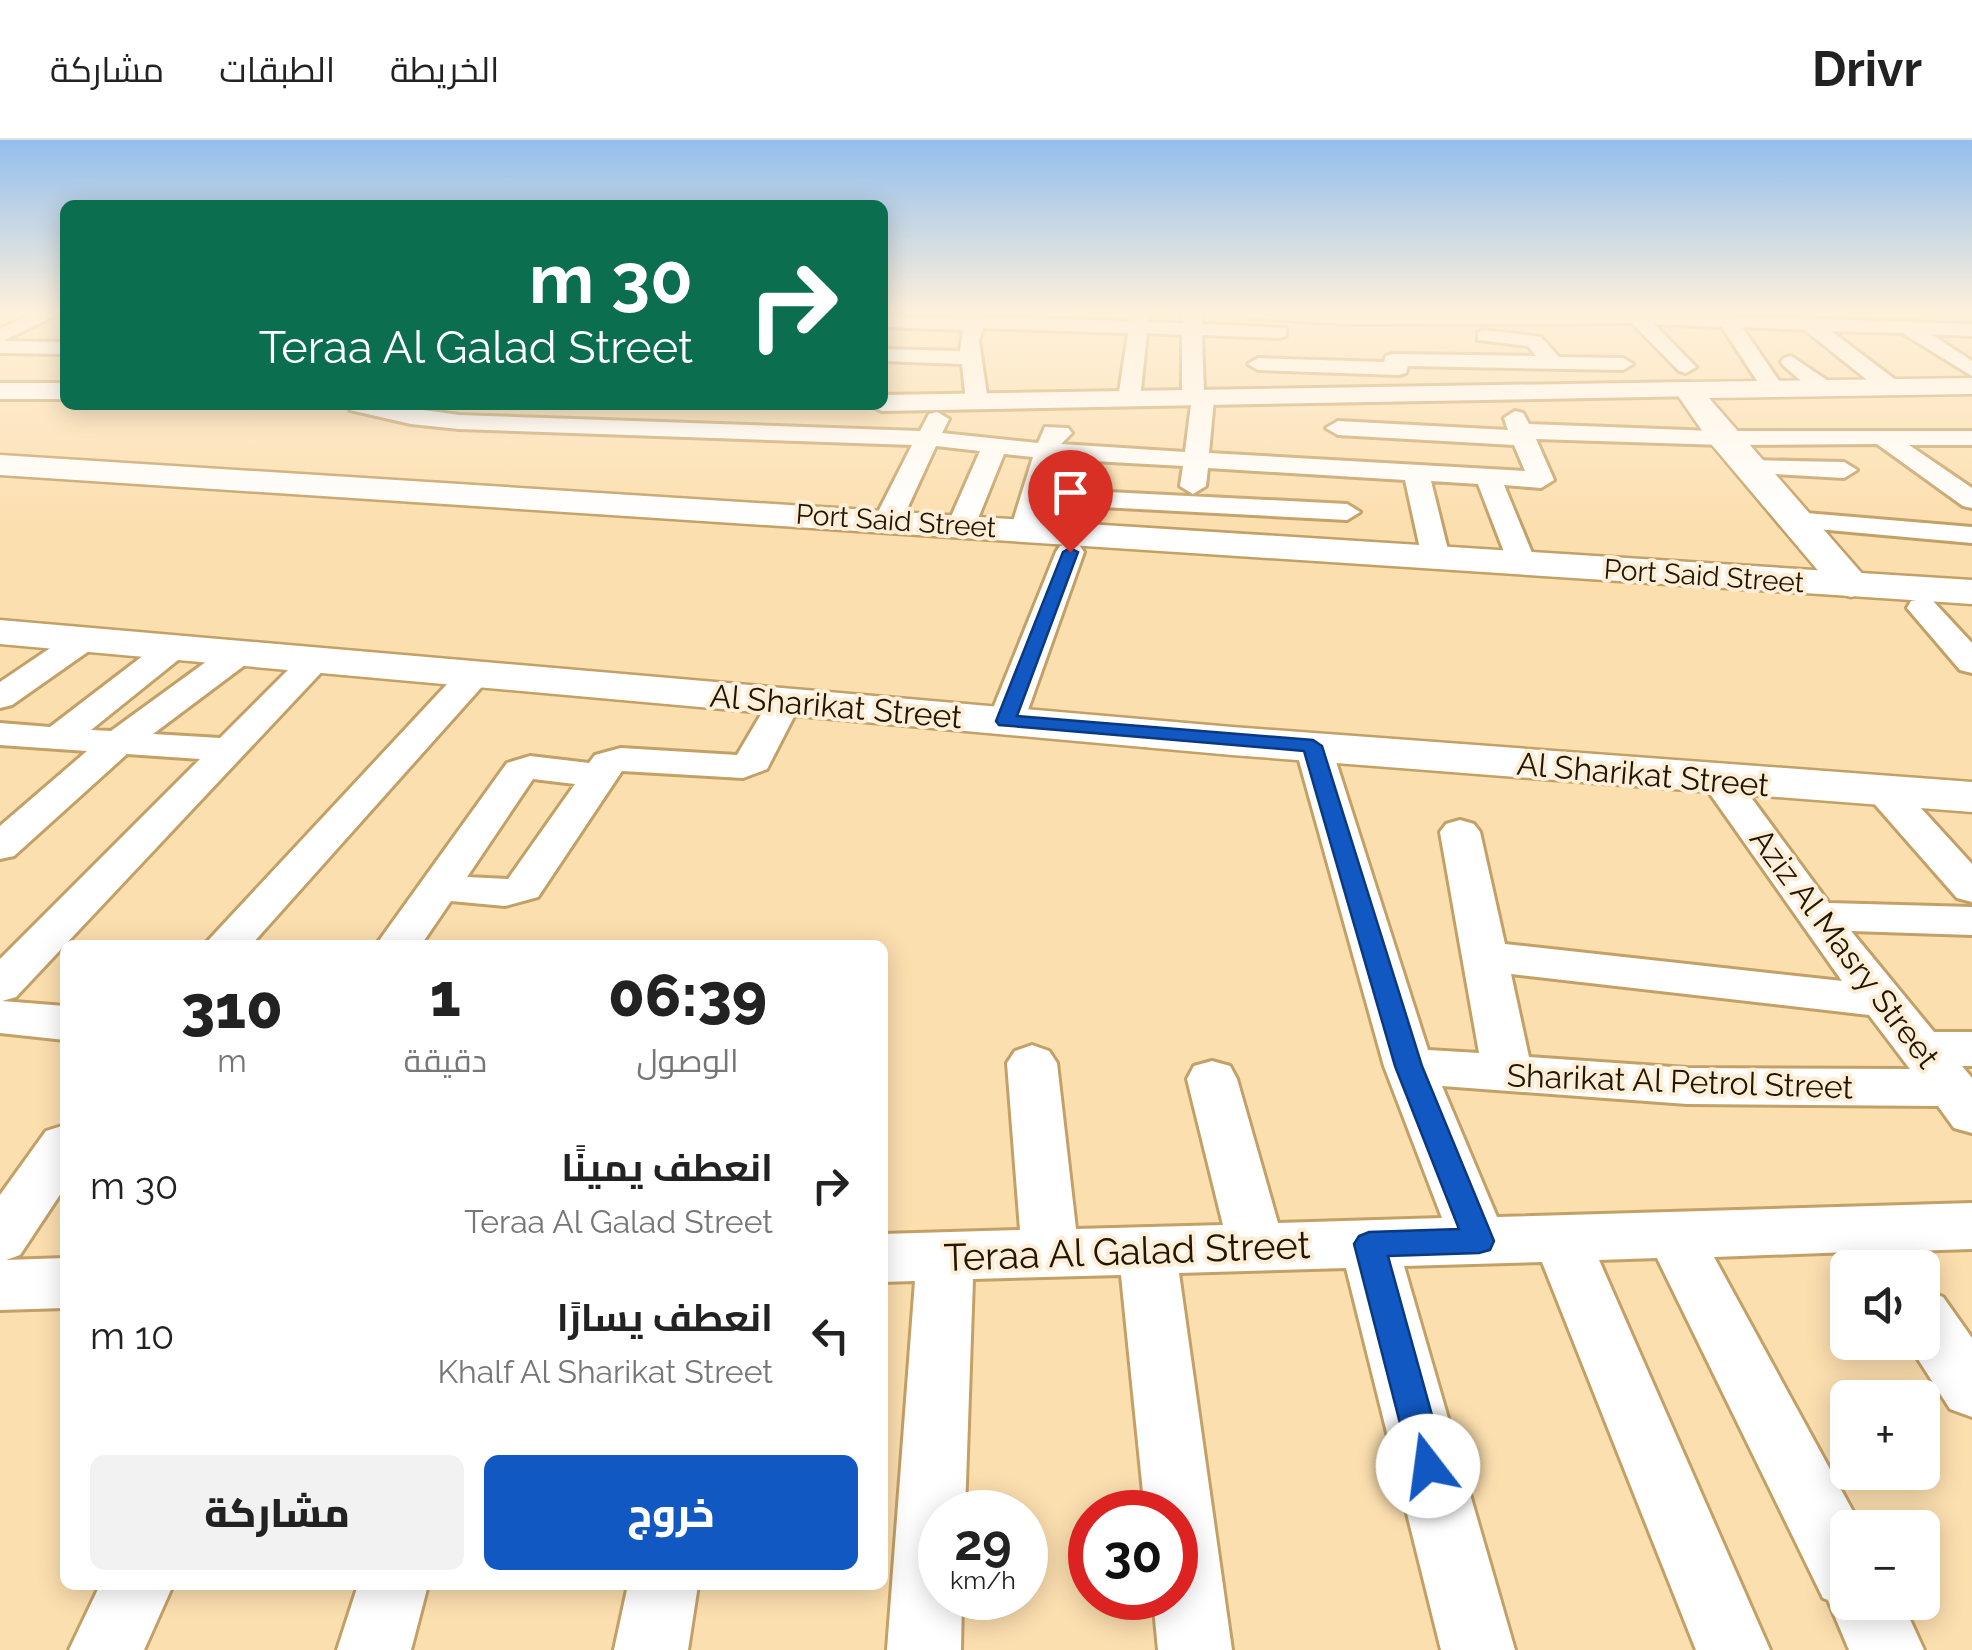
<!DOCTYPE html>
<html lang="ar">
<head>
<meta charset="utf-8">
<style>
	:root { --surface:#fff; --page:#f2f2f2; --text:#222; --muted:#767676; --line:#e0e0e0; --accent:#1158c2 }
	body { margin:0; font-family:Raleway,Cairo,sans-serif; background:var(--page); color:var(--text); direction:rtl; height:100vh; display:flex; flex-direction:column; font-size:38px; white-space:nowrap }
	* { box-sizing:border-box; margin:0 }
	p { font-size:32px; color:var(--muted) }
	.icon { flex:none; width:55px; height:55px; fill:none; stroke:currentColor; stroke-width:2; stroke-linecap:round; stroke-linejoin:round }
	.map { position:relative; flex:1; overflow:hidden; direction:ltr }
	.details { position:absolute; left:60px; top:800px; width:828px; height:650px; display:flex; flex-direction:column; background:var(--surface); border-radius:15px; box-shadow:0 5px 25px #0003; direction:rtl }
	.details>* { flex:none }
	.guide { position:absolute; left:60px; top:60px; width:828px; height:210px; border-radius:15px; box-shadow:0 5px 25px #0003; direction:rtl; background:#0b6e4f; color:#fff; overflow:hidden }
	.tools { position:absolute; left:1830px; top:1110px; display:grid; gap:20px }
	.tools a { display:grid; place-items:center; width:110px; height:110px; border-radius:15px; background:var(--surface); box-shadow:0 5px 25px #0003; font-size:50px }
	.speed { position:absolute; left:918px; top:1350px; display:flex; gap:20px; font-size:50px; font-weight:700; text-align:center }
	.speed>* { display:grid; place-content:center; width:130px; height:130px; border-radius:50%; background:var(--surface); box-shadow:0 5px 25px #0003; line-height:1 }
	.speed small { font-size:25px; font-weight:400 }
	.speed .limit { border:15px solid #d22; background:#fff; color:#111 }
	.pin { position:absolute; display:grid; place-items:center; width:85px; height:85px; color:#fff; margin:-102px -42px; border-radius:50% 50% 50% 0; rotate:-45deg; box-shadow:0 0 10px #0007 }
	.pin .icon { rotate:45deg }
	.me { position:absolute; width:110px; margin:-55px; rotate:345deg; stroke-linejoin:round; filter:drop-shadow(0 0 8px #0008) }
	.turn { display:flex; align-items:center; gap:35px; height:210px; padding:0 30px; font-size:45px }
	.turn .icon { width:130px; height:130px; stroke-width:2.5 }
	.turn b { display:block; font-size:70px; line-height:85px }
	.eta { display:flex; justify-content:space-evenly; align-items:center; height:170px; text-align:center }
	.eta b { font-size:60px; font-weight:800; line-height:70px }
	.action { display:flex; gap:20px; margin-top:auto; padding:20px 30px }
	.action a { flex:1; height:115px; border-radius:15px; background:var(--accent); color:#fff; font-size:40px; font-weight:800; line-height:115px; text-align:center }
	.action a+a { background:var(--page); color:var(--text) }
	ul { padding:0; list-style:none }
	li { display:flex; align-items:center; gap:30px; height:150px; padding:0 30px }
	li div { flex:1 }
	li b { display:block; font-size:38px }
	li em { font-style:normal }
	header { display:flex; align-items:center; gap:60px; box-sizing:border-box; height:140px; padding:0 50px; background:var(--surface); border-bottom:2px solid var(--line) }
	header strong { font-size:48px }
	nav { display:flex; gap:55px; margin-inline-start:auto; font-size:35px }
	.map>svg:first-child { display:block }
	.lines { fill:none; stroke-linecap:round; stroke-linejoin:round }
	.minor-casing { stroke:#c3a066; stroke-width:6 }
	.tertiary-casing { stroke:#c3a066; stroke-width:6 }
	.secondary-casing { stroke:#c3a066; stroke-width:5 }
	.primary-casing { stroke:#c3a066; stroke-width:5 }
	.minor { fill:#fff; fill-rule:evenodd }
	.tertiary { fill:#fff; fill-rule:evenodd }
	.secondary { fill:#fff; fill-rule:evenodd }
	.primary { fill:#fff; fill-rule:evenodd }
	.route { fill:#1158c2; stroke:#0b397e; stroke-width:2.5 }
	.labels { text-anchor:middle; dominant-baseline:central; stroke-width:8; stroke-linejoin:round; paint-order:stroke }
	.far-street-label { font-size:28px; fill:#231600; stroke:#fdeed7 }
	.street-label { font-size:32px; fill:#231600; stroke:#fdeed7 }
	.near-street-label { font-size:38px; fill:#231600; stroke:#fdeed7 }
</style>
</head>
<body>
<header>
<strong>Drivr</strong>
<nav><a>الخريطة</a><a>الطبقات</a><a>مشاركة</a></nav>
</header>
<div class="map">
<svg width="1972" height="1510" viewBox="0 0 1972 1510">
	<rect width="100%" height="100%" fill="#fcdfaf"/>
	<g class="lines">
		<defs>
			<path id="minor" d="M37,172H62L3,201L65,202V214L0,213V189Z
				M969,172H987L986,177L1129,181L1131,172H1149L1148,182L1183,183V172H1201L1202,184L1286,188V196L1279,198L1202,195L1204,253L1214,259L1209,313L1525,331L1514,305L1338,295L1326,288L1338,281L1508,290L1504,278L1515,271L1523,273L1529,284L1714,291H1972V305H1909L1972,348V368L1963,366L1877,304L1723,305L1536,299L1554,340L1541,348L1504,345L1537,425L1533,431H1513L1509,425L1478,344L1431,341L1450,418L1446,424H1426L1422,418L1405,340L1208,328L1206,346L1193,354L1180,346L1183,326L1057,319L1049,349L1347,364L1360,372L1347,380L1045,364L1038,391L1024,399L1010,391L1033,317L1004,314L975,386L961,394L947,386L980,311L936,306L901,382L887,390L873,382L912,305L459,289L411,284L350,270L347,265H388L459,275L920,291L929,274L937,272L949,279L942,293L1038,303L1045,287L1068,288L1072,293L1061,304L1185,312L1191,265L1182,259V195L1147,193L1140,259L1129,266L1118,259L1128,193L983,188L979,201L988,262L977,269L966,262L962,224L882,221V209L960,211L963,190L882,187V175L966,179Z
				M1241,172H1731L1734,176L1972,184V196L1931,194L1972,221V236L1902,193L1831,191L1897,241L1900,246L1897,251H1881L1805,190L1742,187L1784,248L1773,255L1765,253L1722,187L1654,184L1696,227L1686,233L1679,231L1632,183L1352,184L1250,178Z
				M1485,190L1541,197L1559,217L1623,218L1633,224L1623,230L1408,226L1406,233L1399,235L1258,230L1248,224L1258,218L1384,222L1386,216L1393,214L1536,216L1528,206L1478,200V192Z
				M1791,216L1831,243L1834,248L1831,253H1815L1784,226L1781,222L1784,218Z
				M1748,320L1844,322L1857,330L1844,338L1739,332L1736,327Z
				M1794,372L1972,387V403L1784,386L1780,380L1784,374Z
				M1070,403L1080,406L1084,412L1024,581L1019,589L1006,592L993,589L988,581L1056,412L1060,406Z
				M1922,459L1933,461L1972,503V533L1960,530L1907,468L1911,461Z
				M85,489L96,492L101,499L96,506L12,565L0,568V542L74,492Z
				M172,499L183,502L188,509L183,516L91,590L111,591L225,508H249L253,515L249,522L153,594L220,598L303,515H327L331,522L16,857L2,861L65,866V900L0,893V819L200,619L127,614L14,716L0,719V686L87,611L0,605V583L50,587L161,502Z
				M475,524L487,527L492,534L487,541L251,805H204L463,527Z
				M785,551L797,554L802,561L767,629L743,638L622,631L538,757L505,766L451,761L421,805H376L507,623L530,616L589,623L595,615L621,608L737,615L773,554ZM533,639L575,644L508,739L467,737Z
				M1313,595L1326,598L1331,606L1428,910L1479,913L1440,692L1446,684L1460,680L1474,684L1480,692L1505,804L1842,841L1701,641L1707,633L1720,630L1733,633L1829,763L1972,767V795L1851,791L1934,892H1972V926H1962L1972,938V993L1954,988L1938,966L1687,964L1442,946L1497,1077L1972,1063V1109L1911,1111L1920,1128H1859L1850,1112L1714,1117L1862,1388H1848V1462H1902L1924,1510H1849L1828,1460L1823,1458L1657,1118L1599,1120L1770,1510H1696L1542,1122L1404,1126L1515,1510H1441L1346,1128L1179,1133L1232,1510H1158L1153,1458H1175V1372H1145L1121,1135L973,1139L965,1372H940V1458H962L961,1510H887L915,1141L882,1142V1094L1020,1090L1007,923L1015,911L1032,905L1049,911L1057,923L1076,1089L1223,1085L1187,939L1194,926L1212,921L1230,926L1237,939L1278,1083L1442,1078L1384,926L1295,606L1300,598ZM1511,834L1869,875L1910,929L1687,928L1529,917Z
				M1885,641L1899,644L1972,724V762L1957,758L1871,660L1866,652L1871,644Z
				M65,985V1047L20,1115L6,1120L65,1118V1168L0,1170V1055L46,991Z
				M1922,1149L1943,1157L1972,1198V1277L1950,1269L1907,1202H1922Z
				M100,1445H173L144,1510H69Z
				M358,1445H428L411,1510H337Z
				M628,1445H698L688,1510H614Z"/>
			<path id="tertiary" d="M1688,242L1701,250L1698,256L882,271L870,265H882V255Z
				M0,243H65V259H0Z"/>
			<path id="secondary" d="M1972,238V254L1709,258L1865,437L1870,445L1865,453L1851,457L1837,453L1712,305L1674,250L1678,244L1688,242Z
				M0,480L1232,587L1972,642V672L1232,615L0,504Z"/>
			<path id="primary" d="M0,315L1972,440V464L0,335Z"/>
		</defs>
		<use href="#minor" class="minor-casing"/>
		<use href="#tertiary" class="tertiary-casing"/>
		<use href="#secondary" class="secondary-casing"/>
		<use href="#primary" class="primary-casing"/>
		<use href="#minor" class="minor"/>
		<use href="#tertiary" class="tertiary"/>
		<use href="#secondary" class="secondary"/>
		<use href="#primary" class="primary"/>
	</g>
	<linearGradient id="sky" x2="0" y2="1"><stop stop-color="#93beed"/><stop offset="0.45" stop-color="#fef1db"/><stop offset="1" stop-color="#fef1db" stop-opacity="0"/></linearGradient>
	<rect width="1972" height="384" fill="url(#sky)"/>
	<path class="route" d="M1070,408L1078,412L1017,576L1313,600L1322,606L1422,926L1494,1101L1490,1110L1479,1113L1388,1116L1446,1326L1441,1338L1428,1343L1416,1338L1411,1326L1354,1104L1359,1096L1369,1092L1459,1089L1395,926L1304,611L999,585L996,581L1063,412Z"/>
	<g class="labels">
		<g class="far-street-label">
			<text transform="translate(896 381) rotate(4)">Port Said Street</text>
			<text transform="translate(1704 436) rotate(4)">Port Said Street</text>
		</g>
		<g class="street-label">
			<text transform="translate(836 566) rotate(5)">Al Sharikat Street</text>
			<text transform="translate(1643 634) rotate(5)">Al Sharikat Street</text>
			<text transform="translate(1845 808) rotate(53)">Aziz Al Masry Street</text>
			<text transform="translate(1680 941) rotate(2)">Sharikat Al Petrol Street</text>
		</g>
		<g class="near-street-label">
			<text transform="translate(1127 1111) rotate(-2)">Teraa Al Galad Street</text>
		</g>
	</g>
</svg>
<div class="tools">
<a><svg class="icon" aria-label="sound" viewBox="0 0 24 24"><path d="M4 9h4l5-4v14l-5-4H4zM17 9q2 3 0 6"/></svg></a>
<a>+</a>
<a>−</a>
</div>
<div class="speed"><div>29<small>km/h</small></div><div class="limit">30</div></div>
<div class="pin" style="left:1070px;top:412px;background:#d93025"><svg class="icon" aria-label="arrive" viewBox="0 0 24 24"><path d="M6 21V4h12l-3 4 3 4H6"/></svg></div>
<svg class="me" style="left:1428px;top:1326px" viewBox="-20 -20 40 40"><circle r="19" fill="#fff"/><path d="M0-13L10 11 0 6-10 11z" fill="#1158c2"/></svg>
<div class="guide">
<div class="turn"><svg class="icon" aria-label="right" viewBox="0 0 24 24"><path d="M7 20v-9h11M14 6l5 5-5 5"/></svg><div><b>30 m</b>Teraa Al Galad Street</div></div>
</div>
<section class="details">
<div class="eta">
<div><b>06:39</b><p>الوصول</p></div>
<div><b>1</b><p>دقيقة</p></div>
<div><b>310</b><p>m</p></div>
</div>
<ul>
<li><svg class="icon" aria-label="right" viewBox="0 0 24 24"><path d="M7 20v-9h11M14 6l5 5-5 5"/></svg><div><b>انعطف يمينًا</b><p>Teraa Al Galad Street</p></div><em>30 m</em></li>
<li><svg class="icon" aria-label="left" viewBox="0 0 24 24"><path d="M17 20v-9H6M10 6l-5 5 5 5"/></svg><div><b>انعطف يسارًا</b><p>Khalf Al Sharikat Street</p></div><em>10 m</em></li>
</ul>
<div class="action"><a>خروج</a><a>مشاركة</a></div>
</section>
</div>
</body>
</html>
